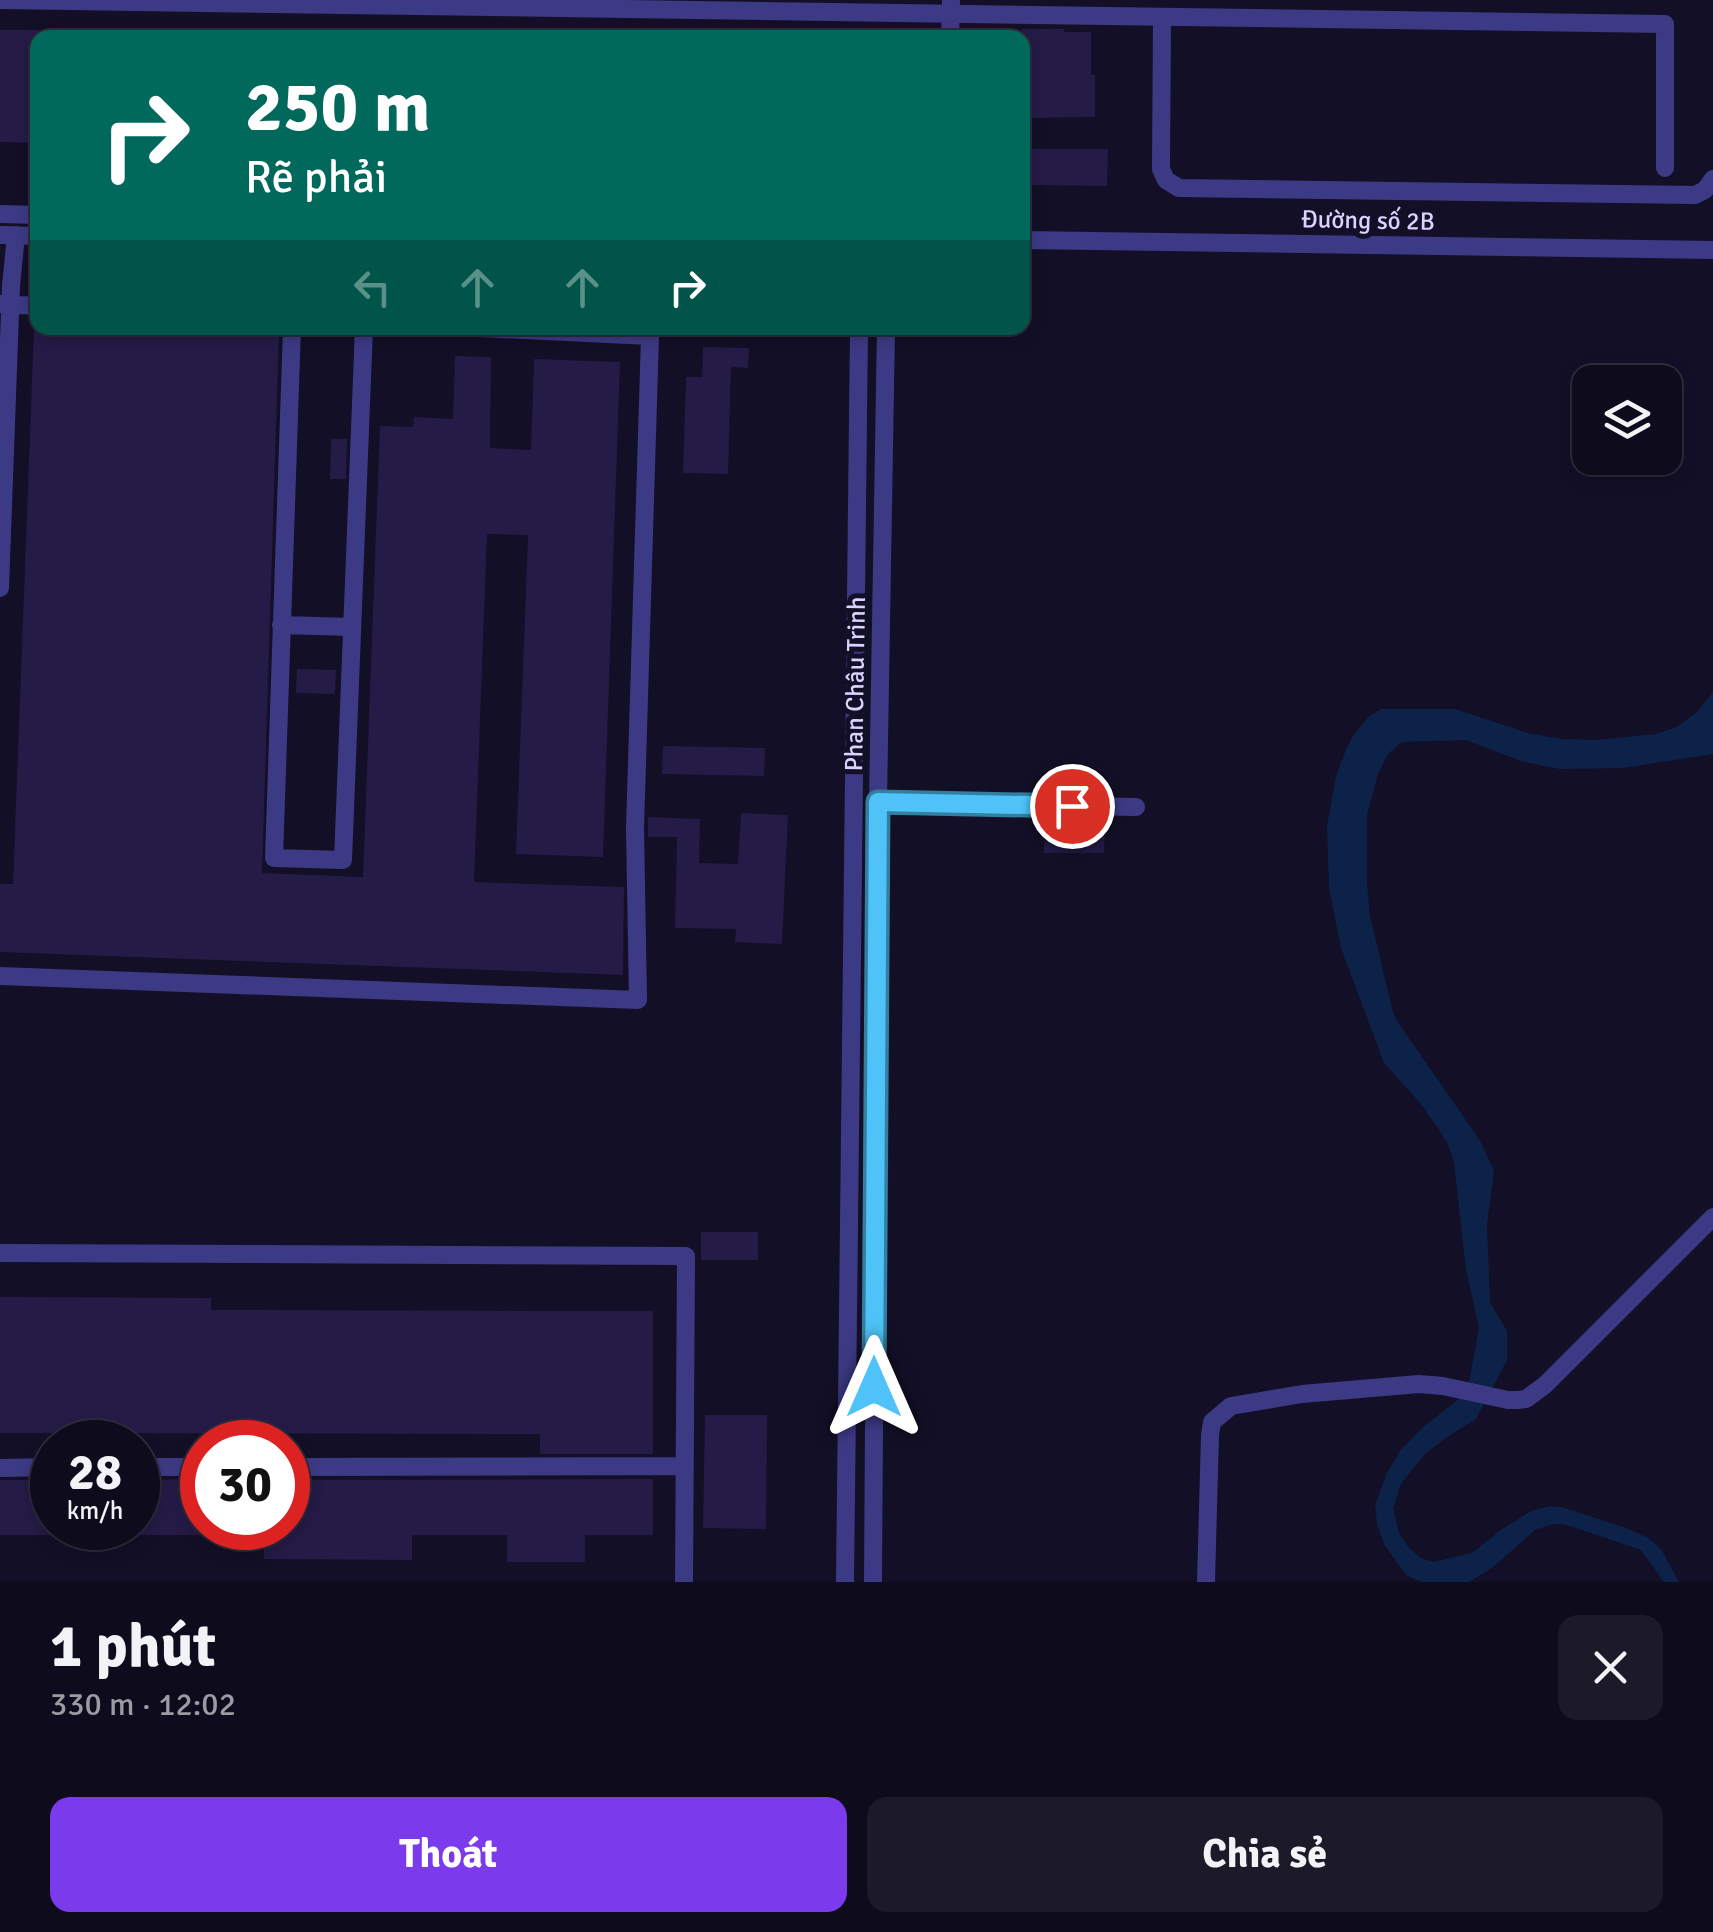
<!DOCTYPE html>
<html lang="vi">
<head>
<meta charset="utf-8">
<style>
	:root { --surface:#0e0b1c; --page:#1c1929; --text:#f1f3f6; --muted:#9b9ba3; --line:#2e2b3b; --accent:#7c3aed }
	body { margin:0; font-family:Signika,sans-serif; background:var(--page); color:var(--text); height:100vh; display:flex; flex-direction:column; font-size:38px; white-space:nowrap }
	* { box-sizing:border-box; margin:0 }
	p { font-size:32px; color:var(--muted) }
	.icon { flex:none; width:55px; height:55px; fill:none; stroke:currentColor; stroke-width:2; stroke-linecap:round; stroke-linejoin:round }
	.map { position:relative; height:1582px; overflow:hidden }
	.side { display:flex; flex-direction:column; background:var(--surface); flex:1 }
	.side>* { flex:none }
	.top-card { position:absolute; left:30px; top:30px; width:1000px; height:305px; border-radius:20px; box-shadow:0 5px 15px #0003,0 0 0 2px var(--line); background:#00695c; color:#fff; overflow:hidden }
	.fabs { position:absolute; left:1572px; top:365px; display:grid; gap:20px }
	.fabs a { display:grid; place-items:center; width:110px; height:110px; border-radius:20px; background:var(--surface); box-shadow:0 5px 15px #0003,0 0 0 2px var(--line); font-size:50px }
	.speed { position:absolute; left:30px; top:1420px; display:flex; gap:20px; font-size:50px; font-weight:700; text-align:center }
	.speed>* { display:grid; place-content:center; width:130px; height:130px; border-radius:50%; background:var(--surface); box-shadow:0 5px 15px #0003,0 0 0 2px var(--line); line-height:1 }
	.speed small { font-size:25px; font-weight:400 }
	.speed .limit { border:15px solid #d22; background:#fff; color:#111 }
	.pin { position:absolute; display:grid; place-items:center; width:85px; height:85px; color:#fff; margin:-42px; border:5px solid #fff; border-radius:50%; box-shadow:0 2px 10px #0007 }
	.me { position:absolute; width:110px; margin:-55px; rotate:0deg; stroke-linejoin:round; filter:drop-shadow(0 0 8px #0008) }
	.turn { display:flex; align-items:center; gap:35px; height:210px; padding:0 50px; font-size:45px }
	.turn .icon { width:130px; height:130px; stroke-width:2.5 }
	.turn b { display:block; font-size:70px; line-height:85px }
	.lanes { display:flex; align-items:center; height:95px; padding:0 50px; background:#0003; justify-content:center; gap:50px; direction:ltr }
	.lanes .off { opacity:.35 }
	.round { display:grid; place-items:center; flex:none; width:105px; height:105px; border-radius:20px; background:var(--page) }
	.overview { display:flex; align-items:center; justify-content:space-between; height:170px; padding:0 50px }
	h1 { font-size:60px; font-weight:800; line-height:75px }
	.action { display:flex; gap:20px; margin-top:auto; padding:20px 50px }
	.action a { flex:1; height:115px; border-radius:20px; background:var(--accent); color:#fff; font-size:40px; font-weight:800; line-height:115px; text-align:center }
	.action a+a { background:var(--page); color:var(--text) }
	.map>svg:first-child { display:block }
	.water { fill:#0c2248 }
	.building { fill:#241b47 }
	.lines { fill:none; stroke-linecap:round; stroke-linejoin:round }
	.minor { stroke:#3d3a85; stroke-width:18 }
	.route-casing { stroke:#337fa1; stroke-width:25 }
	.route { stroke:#4fc3f7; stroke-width:18 }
	.labels { text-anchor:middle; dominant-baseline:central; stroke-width:10; stroke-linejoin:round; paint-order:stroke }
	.street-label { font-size:25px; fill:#d9d4ff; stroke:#130f26 }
</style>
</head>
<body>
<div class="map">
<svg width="1713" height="1582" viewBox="0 0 1713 1582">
	<rect width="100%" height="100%" fill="#130f26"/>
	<path class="water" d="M1713,692V754L1624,768L1560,769L1524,762L1466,740L1402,742L1388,754L1378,774L1367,815V883L1370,916L1392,1008L1397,1021L1481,1142L1494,1171L1487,1224L1490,1302L1507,1331V1360L1476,1419L1447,1437L1425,1454L1401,1484L1393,1508L1399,1533L1409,1548L1421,1558L1433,1562L1472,1553L1502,1529L1531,1511L1549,1506L1562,1507L1629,1529L1648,1538L1661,1549L1679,1582H1664L1641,1550L1564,1524H1553L1535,1530L1492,1568L1469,1582H1421L1406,1575L1385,1546L1377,1525L1375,1504L1387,1473L1400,1451L1422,1428L1464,1395L1470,1377L1479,1328L1466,1270L1454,1162L1447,1142L1421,1104L1384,1063L1341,948L1329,888L1327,826L1336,776L1347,747L1353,736L1368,717L1381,709H1455L1528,733L1561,739L1595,740L1656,734L1677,727L1697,712Z"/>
	<path class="building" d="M1022,29H1064V32H1091V75H1095V117L1022,118Z
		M0,30H38V143L0,142Z
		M1022,149H1108L1107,186L1022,185Z
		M34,328H261L260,333H279L262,873L363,877L380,426L413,427L414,417L453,419L455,356L491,357L490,448L531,450L534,359L620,362L603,857L516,854L528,535L487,534L474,882L624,887L623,975L0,952V884H13Z
		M703,347L749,348L748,368L731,367L728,474L683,473L686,377H702Z
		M331,439H347L346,479H330Z
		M297,669L336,670L335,694L296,693Z
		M663,746L765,748L764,776L662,774Z
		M741,813L788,815L782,944L735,942L736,929L675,928L677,837H648V817L700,819L699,863L738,864Z
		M1045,818L1105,819L1104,853H1044Z
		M701,1232H758V1260H701Z
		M0,1297L211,1298V1310L653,1311V1454H540V1434L0,1433Z
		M705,1415H767L766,1529L703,1528Z
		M52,1480V1535H0V1480Z
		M138,1480L202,1479V1535H138Z
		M288,1480L653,1479V1535H585V1562H507V1535H412V1560L264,1559V1528H288Z"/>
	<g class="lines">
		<path class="minor" d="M0,0L1665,24V168
			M1162,17L1161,169L1166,180L1179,188L1695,195L1705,190L1713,179
			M950,38L951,0
			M0,214L38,215
			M0,235L38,236
			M1022,240L1713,250
			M0,304L38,306
			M292,328L274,858L343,860L364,328
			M0,588L11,286L16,235
			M281,625L352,627
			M878,802L1136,807
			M0,976L638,1000L635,828L650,336L480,328
			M0,1253L686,1256L684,1582
			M138,1467H202
			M288,1467L685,1466
			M0,1468L52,1467
			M845,1582L859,328
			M873,1582L878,802L886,328
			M1206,1582L1210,1435L1212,1422L1231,1406L1302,1394L1419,1384L1443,1386L1508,1400H1518L1526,1399L1545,1385L1713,1217"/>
	</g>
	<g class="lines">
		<defs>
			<path id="route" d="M874,1387L878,802L1072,806"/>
		</defs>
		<use href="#route" class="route-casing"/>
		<use href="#route" class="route"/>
	</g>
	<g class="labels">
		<g class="street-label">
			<text transform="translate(1368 220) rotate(1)">Đường số 2B</text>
			<text transform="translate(855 684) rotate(-89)">Phan Châu Trinh</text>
		</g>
	</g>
</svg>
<div class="fabs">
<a><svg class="icon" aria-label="layers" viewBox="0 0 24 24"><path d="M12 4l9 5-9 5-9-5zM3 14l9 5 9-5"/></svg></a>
</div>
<div class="speed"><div>28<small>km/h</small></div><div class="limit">30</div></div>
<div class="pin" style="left:1072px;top:806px;background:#d93025"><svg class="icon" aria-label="arrive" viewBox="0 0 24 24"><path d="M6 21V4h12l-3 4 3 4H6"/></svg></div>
<svg class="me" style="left:874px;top:1387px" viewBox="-20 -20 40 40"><path d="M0-17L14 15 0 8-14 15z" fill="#4fc3f7" stroke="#fff" stroke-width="4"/></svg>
<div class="top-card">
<div class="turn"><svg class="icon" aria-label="right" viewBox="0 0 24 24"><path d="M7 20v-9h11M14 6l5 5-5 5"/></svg><div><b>250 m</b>Rẽ phải</div></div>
<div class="lanes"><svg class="icon off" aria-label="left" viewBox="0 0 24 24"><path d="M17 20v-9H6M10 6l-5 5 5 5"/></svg><svg class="icon off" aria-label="ahead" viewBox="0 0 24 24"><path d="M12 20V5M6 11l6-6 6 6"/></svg><svg class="icon off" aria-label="ahead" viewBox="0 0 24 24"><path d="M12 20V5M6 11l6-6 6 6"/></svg><svg class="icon" aria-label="right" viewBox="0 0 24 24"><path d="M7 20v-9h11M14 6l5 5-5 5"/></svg></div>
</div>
</div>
<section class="side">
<div class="overview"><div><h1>1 phút</h1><p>330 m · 12:02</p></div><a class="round"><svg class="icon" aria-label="close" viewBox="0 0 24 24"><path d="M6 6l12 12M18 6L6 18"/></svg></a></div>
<div class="action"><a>Thoát</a><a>Chia sẻ</a></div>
</section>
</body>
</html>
